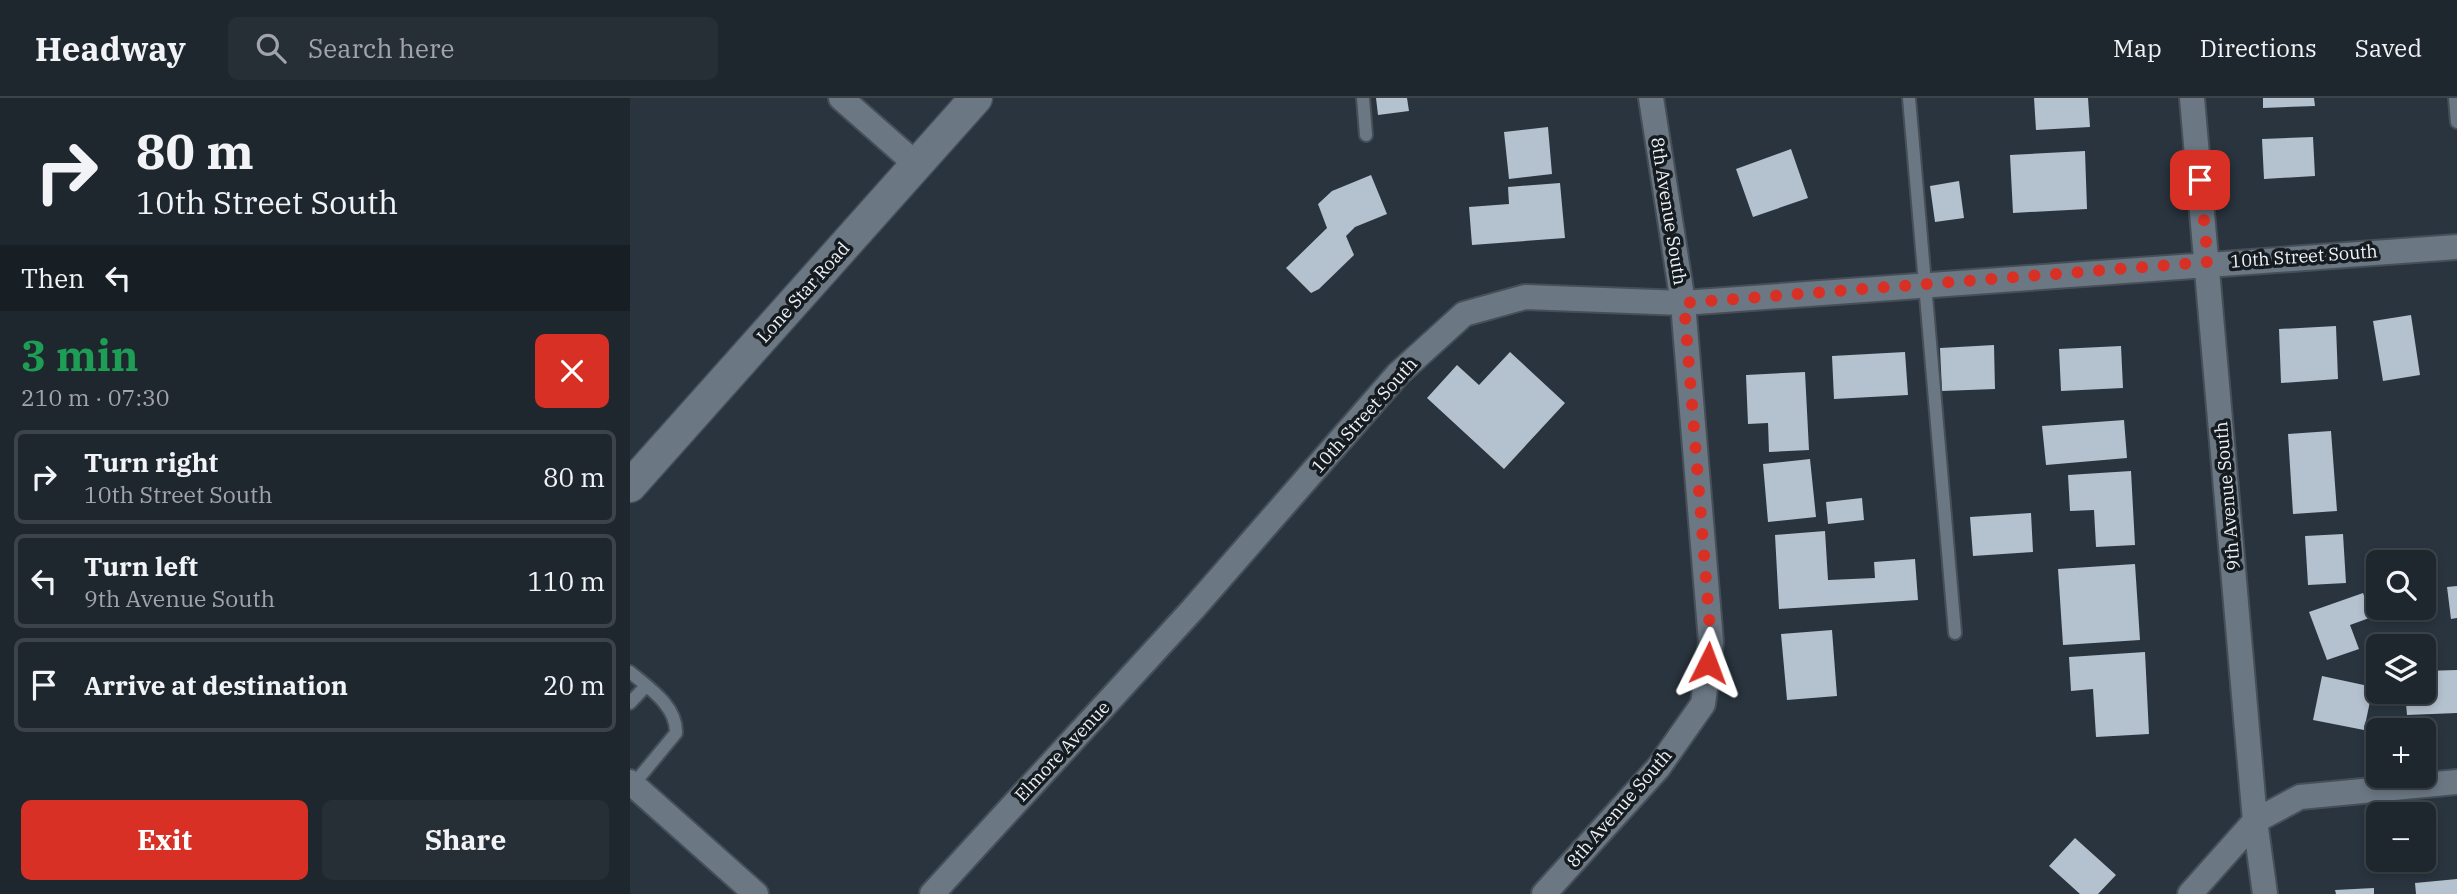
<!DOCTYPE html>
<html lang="en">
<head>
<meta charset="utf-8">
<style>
	:root { --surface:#1f272e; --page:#272f36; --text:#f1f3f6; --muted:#a1a5aa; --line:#3c444a; --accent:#d93025 }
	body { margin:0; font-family:"IBM Plex Serif",serif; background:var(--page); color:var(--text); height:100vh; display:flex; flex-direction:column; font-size:26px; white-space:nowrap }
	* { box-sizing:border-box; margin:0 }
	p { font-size:23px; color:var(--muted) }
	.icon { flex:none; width:38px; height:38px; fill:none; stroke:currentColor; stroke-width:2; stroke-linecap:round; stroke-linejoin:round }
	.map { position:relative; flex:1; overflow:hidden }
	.sheet { display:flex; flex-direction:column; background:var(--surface); width:630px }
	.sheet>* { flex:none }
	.hud { background:#1f272e; color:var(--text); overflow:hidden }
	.controls { position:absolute; left:1736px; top:452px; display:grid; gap:14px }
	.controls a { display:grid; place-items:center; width:70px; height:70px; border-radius:10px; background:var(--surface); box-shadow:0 4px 10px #0003,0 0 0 2px var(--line); font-size:35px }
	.pin { position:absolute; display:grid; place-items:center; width:60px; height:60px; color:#fff; margin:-30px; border-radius:14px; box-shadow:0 4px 10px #0006 }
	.me { position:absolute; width:77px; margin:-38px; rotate:3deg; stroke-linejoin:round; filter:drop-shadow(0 0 5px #0008) }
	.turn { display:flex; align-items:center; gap:24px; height:147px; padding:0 21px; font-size:32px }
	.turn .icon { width:91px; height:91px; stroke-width:2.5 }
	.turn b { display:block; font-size:49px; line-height:60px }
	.then { display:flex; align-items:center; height:66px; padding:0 21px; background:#0003; gap:14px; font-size:26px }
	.round { display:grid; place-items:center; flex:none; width:74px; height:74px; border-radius:10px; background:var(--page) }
	.overview { display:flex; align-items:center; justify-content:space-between; height:119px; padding:0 21px }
	h1 { font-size:42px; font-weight:700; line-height:52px; color:#1e9e55 }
	.cta { display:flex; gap:14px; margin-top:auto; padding:14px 21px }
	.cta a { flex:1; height:80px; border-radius:10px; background:var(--accent); color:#fff; font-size:28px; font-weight:700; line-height:80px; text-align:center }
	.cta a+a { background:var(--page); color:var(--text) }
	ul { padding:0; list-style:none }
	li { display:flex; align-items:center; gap:21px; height:94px; margin:0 14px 10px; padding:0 7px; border:4px solid var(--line); border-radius:10px }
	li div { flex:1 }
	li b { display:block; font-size:26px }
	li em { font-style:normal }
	header { display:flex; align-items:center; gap:42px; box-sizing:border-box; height:98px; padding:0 35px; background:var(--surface); border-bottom:2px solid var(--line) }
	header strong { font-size:33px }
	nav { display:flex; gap:38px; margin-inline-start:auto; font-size:24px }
	.search { width:490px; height:63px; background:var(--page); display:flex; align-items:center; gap:18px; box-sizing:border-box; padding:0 24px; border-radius:10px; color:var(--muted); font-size:26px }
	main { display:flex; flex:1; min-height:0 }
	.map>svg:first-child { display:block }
	.building { fill:#b4c1ce }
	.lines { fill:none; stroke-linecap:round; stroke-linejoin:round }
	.service-casing { stroke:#464f58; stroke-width:16 }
	.minor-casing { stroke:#464f58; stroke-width:28 }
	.tertiary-casing { stroke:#464f58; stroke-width:35 }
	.service { stroke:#6b7783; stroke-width:12 }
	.minor { stroke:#6b7783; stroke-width:24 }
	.tertiary { stroke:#6b7783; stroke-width:32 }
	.route { stroke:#d93025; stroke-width:12; stroke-dasharray:0 21.6 }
	.labels { text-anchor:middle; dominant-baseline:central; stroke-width:7; stroke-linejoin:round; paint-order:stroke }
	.street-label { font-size:18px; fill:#ecf2f9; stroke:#161b20 }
</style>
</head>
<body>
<header>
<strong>Headway</strong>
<div class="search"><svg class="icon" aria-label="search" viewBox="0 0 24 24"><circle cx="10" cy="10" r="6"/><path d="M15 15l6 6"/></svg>Search here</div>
<nav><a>Map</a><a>Directions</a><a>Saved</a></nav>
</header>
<main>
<section class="sheet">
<div class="hud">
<div class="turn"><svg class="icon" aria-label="right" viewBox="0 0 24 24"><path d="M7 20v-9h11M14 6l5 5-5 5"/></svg><div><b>80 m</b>10th Street South</div></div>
<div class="then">Then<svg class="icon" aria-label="left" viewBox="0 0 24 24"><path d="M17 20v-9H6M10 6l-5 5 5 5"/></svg></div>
</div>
<div class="overview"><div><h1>3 min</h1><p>210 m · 07:30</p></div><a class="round" style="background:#d93025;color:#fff"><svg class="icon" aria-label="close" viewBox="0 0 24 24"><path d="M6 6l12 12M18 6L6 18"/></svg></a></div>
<ul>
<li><svg class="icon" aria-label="right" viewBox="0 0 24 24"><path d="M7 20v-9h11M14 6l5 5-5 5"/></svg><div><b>Turn right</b><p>10th Street South</p></div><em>80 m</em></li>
<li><svg class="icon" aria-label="left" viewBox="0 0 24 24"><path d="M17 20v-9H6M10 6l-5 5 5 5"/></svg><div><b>Turn left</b><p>9th Avenue South</p></div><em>110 m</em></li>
<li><svg class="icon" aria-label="arrive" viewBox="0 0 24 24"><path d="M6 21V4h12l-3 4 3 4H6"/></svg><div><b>Arrive at destination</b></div><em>20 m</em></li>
</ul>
<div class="cta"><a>Exit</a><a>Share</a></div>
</section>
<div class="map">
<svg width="1827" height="796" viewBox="0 0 1827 796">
	<rect width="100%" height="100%" fill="#29343e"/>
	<path class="building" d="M746,0H777L779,13L748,17Z
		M1404,0H1458L1460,29L1406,32Z
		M1633,0H1684L1685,8L1633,10Z
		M918,29L922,76L879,81L874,34Z
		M1683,39L1685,78L1634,81L1632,41Z
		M1161,51L1178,100L1123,119L1106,71Z
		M1455,53L1457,111L1383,115L1380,57Z
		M741,77L757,116L725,129L716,138L724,157L689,191L681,195L656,170L697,130L688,106L702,93Z
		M1329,83L1334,120L1305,124L1300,88Z
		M930,85L935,140L842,147L839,109L879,106L878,89Z
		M1781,217L1790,277L1753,283L1743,223Z
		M1706,228L1708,281L1651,285L1649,231Z
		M1364,247L1365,291L1312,293L1310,250Z
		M1491,248L1493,290L1431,293L1429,251Z
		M880,254L935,305L874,371L797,300L827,267L849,287Z
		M1275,254L1278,297L1204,301L1202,258Z
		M1175,274L1179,352L1139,354L1138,325L1118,326L1116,277Z
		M1494,322L1497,360L1416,367L1412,328Z
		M1701,333L1707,413L1663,416L1658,336Z
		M1180,361L1186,419L1138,424L1133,366Z
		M1501,373L1505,447L1466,449L1464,412L1440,413L1438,377Z
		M1232,400L1234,422L1198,426L1196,404Z
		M1401,415L1403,454L1343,458L1340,419Z
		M1195,433L1198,482L1245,480L1244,464L1285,461L1288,502L1149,511L1145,437Z
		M1713,436L1716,485L1678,487L1675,438Z
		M1505,466L1510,542L1433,547L1428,471Z
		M1827,488V520L1821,521L1817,489Z
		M1733,495L1742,519L1720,527L1729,551L1697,562L1679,514Z
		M1202,532L1207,598L1157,602L1151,536Z
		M1515,554L1519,636L1466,639L1463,591L1441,593L1439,559Z
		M1827,572V615L1777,617L1775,593H1794V573Z
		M1692,578L1743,589L1734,632L1683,622Z
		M1445,740L1486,777L1468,796H1450L1419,768Z
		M1827,781V796H1786L1785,785Z
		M1744,790V796H1706L1705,792Z"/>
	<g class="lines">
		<defs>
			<path id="service" d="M733,0L736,37
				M1279,0L1325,535
				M1825,0L1827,24
				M0,574C19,590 47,608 46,635L3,687
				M0,605L16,588"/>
			<path id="minor" d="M211,0L287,67
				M1562,0L1625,723L1635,796
				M0,684L126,796
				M302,796L563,511L768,276L834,216L895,199L1053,205L1827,149
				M914,796L1028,670L1073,606L1081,544L1053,205L1021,0
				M1560,796L1625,723L1670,699L1827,684"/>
			<path id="tertiary" d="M0,388L346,0"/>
		</defs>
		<use href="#service" class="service-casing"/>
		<use href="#minor" class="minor-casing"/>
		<use href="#tertiary" class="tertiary-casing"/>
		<use href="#service" class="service"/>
		<use href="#minor" class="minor"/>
		<use href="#tertiary" class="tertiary"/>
	</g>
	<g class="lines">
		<path class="route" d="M1078,565L1081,544L1054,205L1578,164L1570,82"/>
	</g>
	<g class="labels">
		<g class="street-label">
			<text transform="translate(1039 113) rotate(81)">8th Avenue South</text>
			<text transform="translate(1674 158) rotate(-4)">10th Street South</text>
			<text transform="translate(173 194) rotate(-48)">Lone Star Road</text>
			<text transform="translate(734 317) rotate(-48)">10th Street South</text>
			<text transform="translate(1597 398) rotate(-95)">9th Avenue South</text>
			<text transform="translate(432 653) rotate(-47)">Elmore Avenue</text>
			<text transform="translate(989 710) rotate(-49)">8th Avenue South</text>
		</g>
	</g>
</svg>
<div class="controls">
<a><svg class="icon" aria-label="search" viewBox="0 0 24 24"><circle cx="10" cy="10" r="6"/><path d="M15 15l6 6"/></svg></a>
<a><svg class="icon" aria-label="layers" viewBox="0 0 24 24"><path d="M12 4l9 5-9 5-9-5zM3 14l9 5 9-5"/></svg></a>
<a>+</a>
<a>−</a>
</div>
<div class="pin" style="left:1570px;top:82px;background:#d93025"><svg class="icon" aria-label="arrive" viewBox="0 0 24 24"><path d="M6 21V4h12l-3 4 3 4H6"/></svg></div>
<svg class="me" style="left:1078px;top:565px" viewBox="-20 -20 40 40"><path d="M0-17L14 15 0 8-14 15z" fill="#d93025" stroke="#fff" stroke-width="4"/></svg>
</div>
</main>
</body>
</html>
